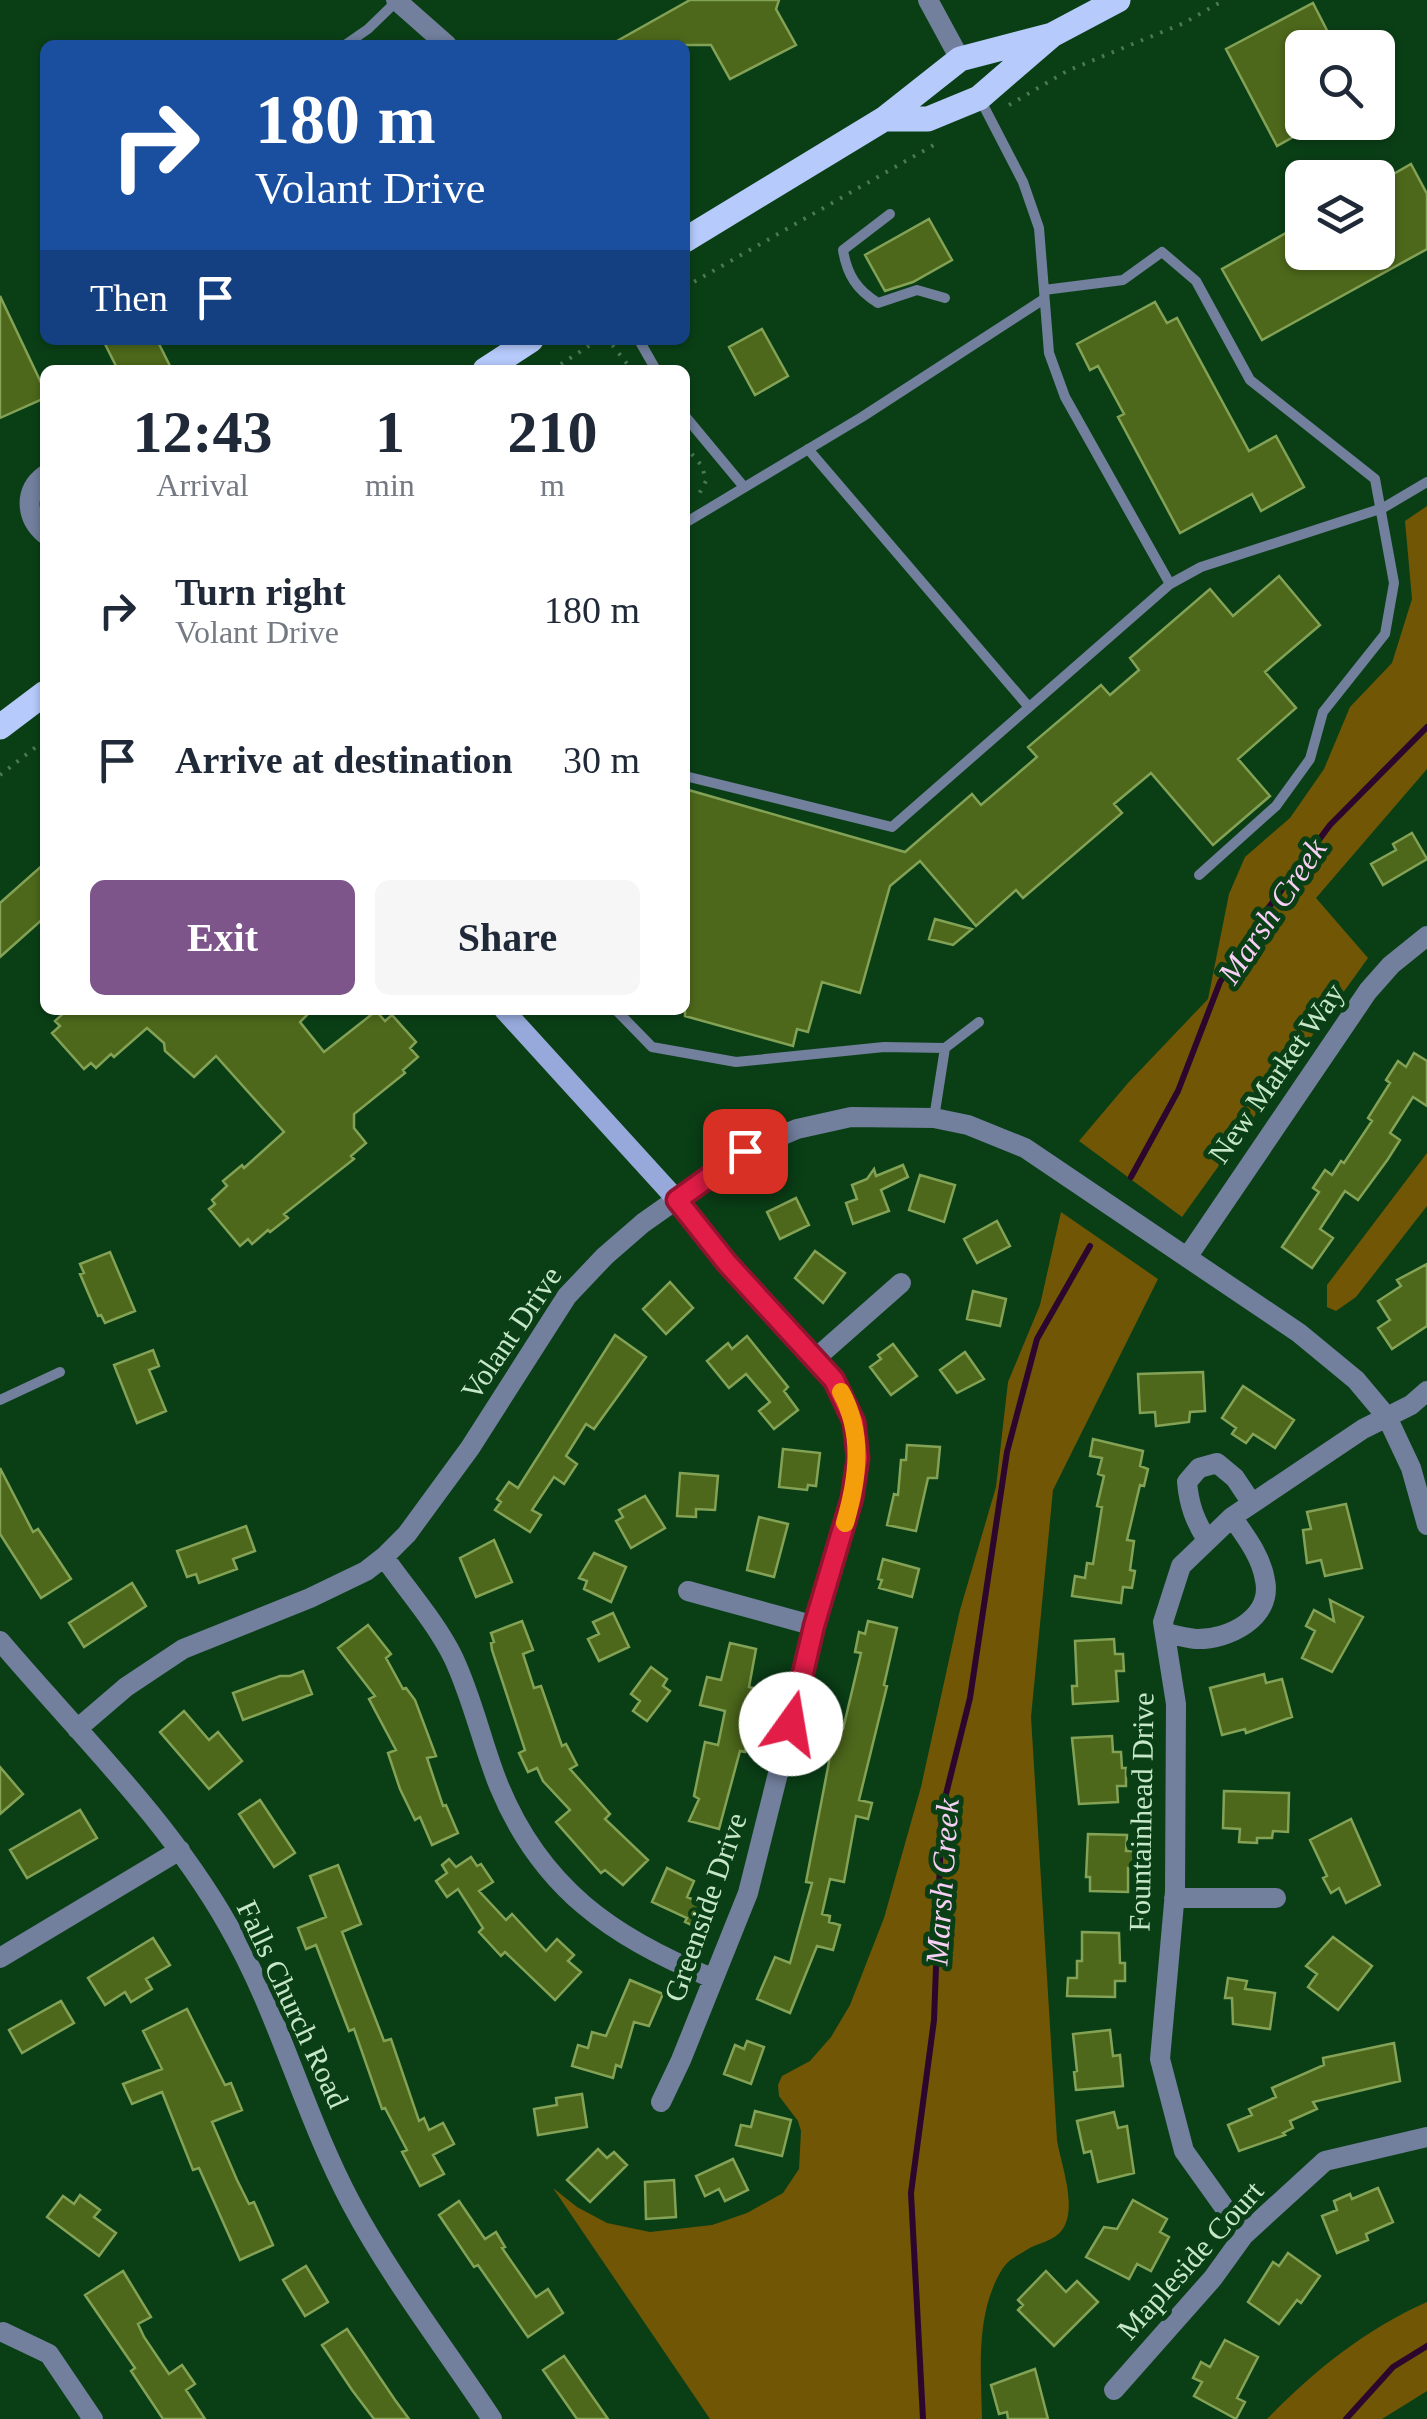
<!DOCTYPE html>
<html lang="en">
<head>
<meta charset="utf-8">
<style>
	:root { --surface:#fff; --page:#f6f6f7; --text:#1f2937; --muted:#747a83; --accent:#7e558b }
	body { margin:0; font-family:"Times New Roman",serif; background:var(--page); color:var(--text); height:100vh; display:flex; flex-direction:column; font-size:38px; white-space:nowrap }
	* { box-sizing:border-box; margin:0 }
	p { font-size:32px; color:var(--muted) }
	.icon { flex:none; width:55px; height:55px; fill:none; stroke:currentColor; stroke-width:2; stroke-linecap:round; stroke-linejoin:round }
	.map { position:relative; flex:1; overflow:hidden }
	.panel { position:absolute; left:40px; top:365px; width:650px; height:650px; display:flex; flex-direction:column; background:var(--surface); border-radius:15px; box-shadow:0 2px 8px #0004 }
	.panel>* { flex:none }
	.top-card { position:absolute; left:40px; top:40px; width:650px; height:305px; border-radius:15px; box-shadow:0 2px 8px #0004; background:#1a4fa0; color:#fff; overflow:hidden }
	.fabs { position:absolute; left:1285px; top:30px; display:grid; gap:20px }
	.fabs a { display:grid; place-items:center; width:110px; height:110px; border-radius:15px; background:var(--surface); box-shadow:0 2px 8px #0004; font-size:50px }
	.pin { position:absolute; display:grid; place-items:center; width:85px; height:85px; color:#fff; margin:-42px; border-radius:20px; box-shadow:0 5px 15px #0006 }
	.me { position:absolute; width:110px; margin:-55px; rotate:13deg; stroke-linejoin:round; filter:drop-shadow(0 0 8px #0008) }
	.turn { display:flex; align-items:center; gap:35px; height:210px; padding:0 50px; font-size:45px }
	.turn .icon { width:130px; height:130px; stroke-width:2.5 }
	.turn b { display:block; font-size:70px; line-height:85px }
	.then { display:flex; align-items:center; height:95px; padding:0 50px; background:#0003; gap:20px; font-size:38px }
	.eta { display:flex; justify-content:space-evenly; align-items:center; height:170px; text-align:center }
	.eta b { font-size:60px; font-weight:800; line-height:70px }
	.cta { display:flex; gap:20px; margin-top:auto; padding:20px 50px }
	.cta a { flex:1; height:115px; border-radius:15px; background:var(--accent); color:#fff; font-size:40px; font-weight:800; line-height:115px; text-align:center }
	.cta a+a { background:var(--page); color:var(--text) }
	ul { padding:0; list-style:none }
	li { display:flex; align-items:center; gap:30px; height:150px; padding:0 50px }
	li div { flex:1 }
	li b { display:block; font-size:38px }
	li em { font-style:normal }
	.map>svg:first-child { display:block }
	.green { fill:#715606 }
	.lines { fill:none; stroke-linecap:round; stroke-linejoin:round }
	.stream { stroke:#2c062d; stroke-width:6 }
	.building { fill:#4d681b; stroke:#83a256; stroke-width:2.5 }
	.path { stroke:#4a7953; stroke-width:4; stroke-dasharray:2.5 8; stroke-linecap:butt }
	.lane { stroke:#727f9d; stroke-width:10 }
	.street { stroke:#727f9d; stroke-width:20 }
	.secondary { stroke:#96a9da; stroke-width:20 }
	.primary { stroke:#b6cbfc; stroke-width:25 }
	.route-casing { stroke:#92132f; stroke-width:25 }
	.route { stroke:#e11d48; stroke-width:18 }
	.slow { stroke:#f59e0b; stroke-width:18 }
	.labels { text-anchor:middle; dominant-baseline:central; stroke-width:10; stroke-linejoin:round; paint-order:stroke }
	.street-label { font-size:30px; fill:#c6e7c8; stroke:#0a3f16 }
	.water-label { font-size:32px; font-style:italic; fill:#f8d0f6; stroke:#0a3f16 }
</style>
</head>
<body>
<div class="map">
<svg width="1427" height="2419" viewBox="0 0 1427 2419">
	<rect width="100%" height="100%" fill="#0a3f16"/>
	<path class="green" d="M1427,506V769L1316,898L1368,958L1182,1217L1079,1141L1128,1083L1208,999L1229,894L1245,857L1290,818L1324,769L1350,707L1392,663L1412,599L1405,521Z
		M1427,1153V1206L1356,1297L1336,1311L1327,1307V1285Z
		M1061,1212L1158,1279L1053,1490L1031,1717L1057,2140C1061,2166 1082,2217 1056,2236C1048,2242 1036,2244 1028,2249C1019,2255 1009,2259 1003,2268C975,2312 981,2368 982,2419H710L553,2188L577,2207L607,2223L650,2232L712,2225L747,2213L783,2193L799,2169L801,2131L798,2121L779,2096L778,2085L782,2076L810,2061L831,2037L850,2005L884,1918L921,1787L960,1610L996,1487L1008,1382L1040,1305Z
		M1427,2302V2391L1382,2419H1267C1314,2371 1364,2330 1427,2302Z"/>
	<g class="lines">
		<path class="stream" d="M1131,1177L1178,1091L1220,982L1263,915L1330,825L1427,727
			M923,2419L911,2193L934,2020L942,1810L970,1698L1007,1452L1037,1339L1090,1246
			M1346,2419L1393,2367L1427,2346"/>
	</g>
	<path class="building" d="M690,0H779L776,9L796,45L730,79L711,45H610Z
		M1313,3L1336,48H1302V132L1277,146L1226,49Z
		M1411,164L1427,194V249L1262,340L1222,269L1302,224V252H1378V183Z
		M929,219L952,260L913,282L885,291L865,255Z
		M0,296L45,391V398L0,418Z
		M1155,302L1167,323L1177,318L1249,451L1276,436L1304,487L1261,511L1252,494L1180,533L1118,417L1124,414L1098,366L1090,370L1077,344Z
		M762,329L788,376L755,395L729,347Z
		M103,340H157L172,370H118Z
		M1279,576L1320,625L1265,672L1296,708L1238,759L1270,796L1213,845L1151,773L1114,804L1122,813L1023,898L1016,890L976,926L920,861L890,886L860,993L822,982L808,1032L797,1029L793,1046L685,1016V789L905,852L972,794L981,805L1037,757L1028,747L1101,685L1110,695L1139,670L1130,658L1210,589L1233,616Z
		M1412,833L1427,859L1383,885L1371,864L1396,850L1393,844Z
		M45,863V917L0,957V903Z
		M935,919L972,929L953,945L929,939Z
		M67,1010H312L300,1022L324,1052L376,1011L385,1021L392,1015L416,1042L410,1048L418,1057L403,1070L405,1073L354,1114V1128L366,1143L351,1156L354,1159L284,1214L288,1218L270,1232L268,1230L252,1244L248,1239L240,1246L209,1209L215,1204L212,1200L227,1186L223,1181L242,1165L244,1168L284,1132L216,1056L194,1077L165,1051L164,1043L147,1028L114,1057L111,1054L96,1068L91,1063L84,1069L52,1033L60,1026L55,1021Z
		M1414,1053L1427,1061V1106L1413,1097L1390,1133L1400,1140L1388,1159L1358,1200L1345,1191L1320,1229L1333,1238L1312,1268L1282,1247L1319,1192L1313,1188L1325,1170L1332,1175L1341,1161L1344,1163L1372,1121L1368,1118L1390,1083L1386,1080L1398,1061L1406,1067Z
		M903,1165L908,1177L881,1190L889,1211L853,1224L846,1203L857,1199L852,1185L867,1179L874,1169L876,1176Z
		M920,1175L955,1185L944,1222L909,1210Z
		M796,1198L809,1225L780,1239L767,1212Z
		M997,1221L1010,1246L977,1263L964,1239Z
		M815,1251L845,1273L823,1303L795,1278Z
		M110,1252L135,1311L105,1323L101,1315L98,1316L80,1274L84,1273L80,1264Z
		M1427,1264V1326L1392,1349L1378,1328L1390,1320L1378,1301L1401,1286L1397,1280Z
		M670,1282L693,1308L666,1334L643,1309Z
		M973,1291L1006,1299L1000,1326L967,1319Z
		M615,1335L646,1357L594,1429L586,1424L566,1456L577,1464L564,1484L554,1477L532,1510L541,1515L530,1532L495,1510L501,1502L497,1499L509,1482L518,1488Z
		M747,1336L788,1387L784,1391L798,1410L774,1429L759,1411L770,1402L746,1374L729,1388L707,1361L728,1343L732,1349Z
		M893,1344L917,1376L891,1395L870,1367L881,1359L878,1355Z
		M153,1350L159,1366L149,1370L166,1411L137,1423L114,1365Z
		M965,1352L984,1379L957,1393L940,1370Z
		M1203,1372L1205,1411L1190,1412L1189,1422L1156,1426L1155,1412L1140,1413L1138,1374Z
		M1243,1386L1294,1420L1275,1448L1253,1434L1246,1443L1232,1434L1236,1428L1222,1418Z
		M1093,1439L1143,1451L1140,1466L1148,1469L1144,1486L1140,1485L1127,1540L1134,1541L1130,1570L1135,1571L1132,1588L1123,1587L1121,1603L1072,1596L1075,1576L1085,1578L1087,1563L1093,1564L1102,1507L1097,1506L1104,1476L1098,1474L1102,1458L1090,1456Z
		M907,1445L940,1447L937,1478H928L916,1531L887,1525L894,1494L898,1495L901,1460H906Z
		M783,1449L820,1453L816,1486L808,1485L807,1490L779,1487Z
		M0,1468L33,1532L38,1529L71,1579L41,1598L0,1534Z
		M680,1473L718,1476L715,1510L696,1509V1517L677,1516Z
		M645,1496L665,1528L631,1548L616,1521L623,1517L619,1510Z
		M1346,1504L1362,1568L1325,1576L1321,1560L1307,1563L1303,1530L1311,1529L1307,1512Z
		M759,1517L788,1524L774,1577L747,1570Z
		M246,1526L255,1551L233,1559L237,1569L199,1583L196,1574L187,1577L177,1551Z
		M494,1540L512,1582L476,1597L460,1558Z
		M594,1553L626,1567L611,1602L584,1589L587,1581L579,1578Z
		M883,1559L919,1569L912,1597L879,1588L882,1580L878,1579Z
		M132,1583L146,1606L84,1647L69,1623Z
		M1330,1600L1363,1617L1332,1672L1302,1658L1315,1631L1306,1626L1314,1610L1334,1621Z
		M613,1613L629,1647L599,1661L588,1639L599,1634L593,1622Z
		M522,1621L533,1650L523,1654L534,1688L541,1686L562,1746L566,1744L577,1765L570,1769L610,1814L605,1819L648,1860L623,1885L605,1870L601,1873L556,1822L570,1810L543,1781L537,1768L528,1772L519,1753L525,1750L492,1650L491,1643L494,1642L491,1633Z
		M868,1621L897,1628L884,1685L887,1686L859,1800L872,1803L868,1819L856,1816L844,1882L830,1879L822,1914L830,1916L829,1922L840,1925L833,1950L817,1946L790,2013L757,1999L775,1957L790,1963L812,1883L806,1882L833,1741L837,1728L843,1729L861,1653L855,1652L859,1632L865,1634Z
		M368,1625L391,1654L386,1658L403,1689L406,1688L415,1700L436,1756L427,1758L443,1806L446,1805L458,1833L432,1845L420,1817L415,1820L400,1789L388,1753L396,1750L369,1699L375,1696L338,1648Z
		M1114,1639L1115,1654H1123L1124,1671H1116L1118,1701L1073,1704L1072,1686H1077L1075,1641Z
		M730,1643L756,1649L749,1687L766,1691L759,1720L752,1718L745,1752L740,1751L719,1829L689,1821L699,1799L694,1796L705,1742L718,1745L725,1711L700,1705L707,1677L721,1680Z
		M651,1667L667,1679L663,1686L670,1691L647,1721L633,1711L640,1701L631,1694Z
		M303,1671L312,1694L243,1720L233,1693L280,1676H290Z
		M1264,1674L1266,1683L1282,1679L1292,1717L1246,1733L1245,1729L1222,1735L1210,1688Z
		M184,1711L209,1740L218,1732L242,1761L209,1789L160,1732Z
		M1112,1736L1113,1752H1121L1122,1768H1126V1786H1117L1118,1802L1079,1804L1072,1738Z
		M0,1767L23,1794L0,1814Z
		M1224,1791L1289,1793L1288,1832L1273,1831L1272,1838H1257V1843L1239,1842L1240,1829L1223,1828Z
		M260,1800L295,1853L274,1867L239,1814Z
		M80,1810L97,1838L27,1878L10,1850Z
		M1351,1819L1380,1885L1346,1903L1339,1888L1331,1893L1323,1878L1327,1876L1310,1840Z
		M1088,1834L1127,1835L1126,1851H1135L1134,1868H1128V1892L1090,1891V1877H1086Z
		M471,1857L477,1866L481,1864L493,1882L479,1891L506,1920L512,1914L546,1951L557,1939L574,1955L568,1961L581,1972L555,2000L505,1952L501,1956L479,1932L483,1928L458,1889L447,1897L436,1881L447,1873L442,1865L449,1859L456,1867Z
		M338,1865L361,1924L342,1932L384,2041L391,2039L419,2121L424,2118L429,2130L443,2123L454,2144L433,2155L444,2174L420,2186L402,2152L407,2150L385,2108L382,2109L354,2029L349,2031L316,1945L306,1949L298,1928L326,1917L310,1876Z
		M667,1868L694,1881L687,1897L710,1907L700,1929L685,1922L687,1918L652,1902Z
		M1082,1932L1119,1933L1120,1963H1125V1981H1115V1997L1067,1996L1068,1978H1077V1961H1082Z
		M1333,1937L1372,1966L1338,2010L1308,1987L1317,1974L1306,1966Z
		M153,1938L170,1965L146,1979L152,1989L131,2002L125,1992L105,2005L88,1978Z
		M1228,1978L1247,1981L1245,1989L1275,1993L1270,2029L1233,2024L1232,1998H1225Z
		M630,1980L663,1994L649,2026L634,2022L621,2067L616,2065L613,2078L572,2066L578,2045L588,2048L592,2032L606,2036Z
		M61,2001L74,2023L22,2053L9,2030Z
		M187,2009L225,2085L231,2083L242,2110L212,2122L237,2180L249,2204L254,2202L273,2245L240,2260L199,2168L193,2170L162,2092L132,2104L123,2084L162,2069L143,2031Z
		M1110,2030L1113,2056L1120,2055L1123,2086L1076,2090L1074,2072L1077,2071L1073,2034Z
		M747,2041L764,2047L751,2084L724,2074L735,2045L744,2049Z
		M1394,2043L1400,2081L1313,2102L1317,2109L1290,2121L1293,2128L1283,2133L1285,2135L1239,2151L1228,2125L1252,2115L1249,2109L1276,2097L1272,2088L1324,2065L1323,2058Z
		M582,2094L587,2127L538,2135L534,2109L557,2105L556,2098Z
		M755,2111L791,2120L782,2156L736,2145L741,2125L751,2127Z
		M1114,2112L1118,2128L1127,2126L1134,2173L1098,2182L1091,2151L1084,2153L1077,2121Z
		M598,2149L607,2158L614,2152L627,2165L590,2202L567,2180Z
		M733,2159L748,2190L725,2201L719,2189L705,2196L696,2176Z
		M674,2180L676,2217L646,2219L645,2182Z
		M1378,2188L1393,2222L1366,2234L1368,2240L1337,2253L1322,2216L1337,2210L1334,2201L1350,2194L1352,2199Z
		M80,2195L100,2210L94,2217L116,2233L99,2256L47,2217L63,2196L74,2204Z
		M1133,2200L1167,2219L1160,2232L1169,2237L1151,2271L1137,2264L1129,2279L1086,2257L1104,2227L1117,2229Z
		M459,2201L485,2239L496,2232L505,2247L502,2248L536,2297L548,2289L563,2313L528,2337L478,2265L474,2267L439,2215Z
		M1288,2253L1320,2276L1301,2303L1297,2300L1279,2324L1248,2302L1273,2262L1279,2266Z
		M306,2266L328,2302L305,2316L283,2280Z
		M123,2271L151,2317L138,2324L144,2337L169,2374L182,2365L195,2384L186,2390L205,2419H163L131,2371L135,2368L85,2295Z
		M1046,2271L1066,2292L1077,2281L1098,2302L1054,2346L1018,2310L1023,2305L1018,2300Z
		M347,2329L395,2400L409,2419H374L352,2390L322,2345Z
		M1225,2340L1258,2357L1237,2398L1245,2402L1236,2419L1194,2396L1202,2382L1193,2378L1201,2362L1210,2367Z
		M564,2356L608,2419H577L543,2370Z
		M1035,2369L1048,2419H1008L1007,2412L999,2414L991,2385Z"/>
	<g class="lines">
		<path class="path" d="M1009,105L1067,71L1184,23L1224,0
			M685,287L939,142
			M603,340L613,346L632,370
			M552,370L598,340
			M685,446L702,466L706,481L698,496
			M0,775L45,740"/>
		<path class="lane" d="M345,45L368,29L397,1
			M890,214L843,250C847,275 857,290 878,303L917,290L945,298
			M1044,290L1123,280L1162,252L1196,281L1250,380L1375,479L1394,583L1385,634L1323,712L1310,759L1276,806L1199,875
			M639,340L656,370
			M685,416L744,487
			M808,449L1028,706
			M685,523L862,417L1044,299
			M1170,584L1201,567L1383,508L1427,482
			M685,776L892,827L1170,584L1065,397L1049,353L1039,228L1023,182L980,99
			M616,1010L652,1047L736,1062L884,1047L945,1048
			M934,1118L945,1048L979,1022
			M0,1400L60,1372"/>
		<path class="street" d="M396,0L447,45
			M928,0L960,59
			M45,475C23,491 26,518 45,534
			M1188,1256L1368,991L1391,965L1427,936
			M816,1358L901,1283
			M1207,1540C1195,1521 1189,1505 1187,1482L1199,1468L1217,1463L1235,1478L1251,1502
			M384,1557C407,1590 435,1621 453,1657C473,1699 482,1744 499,1786C541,1888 613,1938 712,1978
			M688,1591L815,1626
			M1165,1633C1175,1635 1186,1638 1196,1639C1228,1640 1273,1618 1265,1580C1261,1556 1246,1537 1232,1517
			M0,1641C79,1734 167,1818 228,1925C279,2013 303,2113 351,2203C391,2278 445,2348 492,2419
			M77,1729L126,1687L183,1649L310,1598L366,1571L384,1557L407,1534L470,1448L567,1296L605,1256L643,1223L745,1151L797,1129L851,1117L934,1118L968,1125L1025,1148L1299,1333L1356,1380L1387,1417L1411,1468L1427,1525
			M1174,1898H1276
			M0,1958L180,1850
			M661,2102L681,2060L748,1893L815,1626L852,1498L858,1458L854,1422L835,1380L727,1263L677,1200
			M1244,2235L1184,2151L1160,2059L1175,1892L1176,1704L1163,1622L1181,1566L1232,1517L1363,1429L1411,1405L1427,1391
			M3,2332L49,2354L93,2419
			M1114,2390L1213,2278L1244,2235L1325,2161L1427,2137"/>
		<path class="secondary" d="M504,1010L677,1200"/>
		<path class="primary" d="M884,119H928L979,98L1052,35
			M685,240L884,119L960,59L1052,35L1118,0
			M485,370L531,340
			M0,727L45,693"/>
	</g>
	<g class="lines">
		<defs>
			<path id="route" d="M745,1151L677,1200L727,1263L834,1380L854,1422L858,1458L852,1498L814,1626L791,1724"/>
		</defs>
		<use href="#route" class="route-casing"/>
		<use href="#route" class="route"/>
		<path class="slow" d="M841,1392C864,1434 858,1478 845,1523"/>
	</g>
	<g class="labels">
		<g class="street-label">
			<text transform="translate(1276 1073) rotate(-55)">New Market Way</text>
			<text transform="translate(511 1333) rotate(-56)">Volant Drive</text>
			<text transform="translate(1141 1812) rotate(-89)">Fountainhead Drive</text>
			<text transform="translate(705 1907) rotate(-71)">Greenside Drive</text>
			<text transform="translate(293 2004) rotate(65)">Falls Church Road</text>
			<text transform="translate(1190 2260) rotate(-48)">Mapleside Court</text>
		</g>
		<g class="water-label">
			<text transform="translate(1272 911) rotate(-56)">Marsh Creek</text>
			<text transform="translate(942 1882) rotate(-86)">Marsh Creek</text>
		</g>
	</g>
</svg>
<div class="fabs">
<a><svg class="icon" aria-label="search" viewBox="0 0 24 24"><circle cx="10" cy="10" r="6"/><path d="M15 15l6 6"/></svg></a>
<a><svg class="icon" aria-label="layers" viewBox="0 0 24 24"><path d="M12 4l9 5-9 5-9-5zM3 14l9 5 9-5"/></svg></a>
</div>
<div class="pin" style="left:745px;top:1151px;background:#d93025"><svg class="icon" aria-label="arrive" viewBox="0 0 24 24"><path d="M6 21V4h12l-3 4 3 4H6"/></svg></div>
<svg class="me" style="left:791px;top:1724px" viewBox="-20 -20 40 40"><circle r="19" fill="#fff"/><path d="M0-13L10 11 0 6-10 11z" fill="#e11d48"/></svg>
<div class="top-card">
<div class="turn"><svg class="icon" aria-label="right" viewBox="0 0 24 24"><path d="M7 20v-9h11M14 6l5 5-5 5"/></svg><div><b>180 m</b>Volant Drive</div></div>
<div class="then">Then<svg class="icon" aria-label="arrive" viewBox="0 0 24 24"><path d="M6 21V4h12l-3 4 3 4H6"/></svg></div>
</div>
<section class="panel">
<div class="eta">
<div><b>12:43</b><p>Arrival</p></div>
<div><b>1</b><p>min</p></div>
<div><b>210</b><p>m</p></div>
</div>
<ul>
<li><svg class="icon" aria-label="right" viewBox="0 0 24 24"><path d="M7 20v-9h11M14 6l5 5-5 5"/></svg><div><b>Turn right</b><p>Volant Drive</p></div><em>180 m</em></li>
<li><svg class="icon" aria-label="arrive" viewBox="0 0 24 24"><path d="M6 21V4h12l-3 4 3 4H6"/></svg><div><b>Arrive at destination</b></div><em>30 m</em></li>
</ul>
<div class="cta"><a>Exit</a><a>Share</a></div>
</section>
</div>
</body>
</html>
